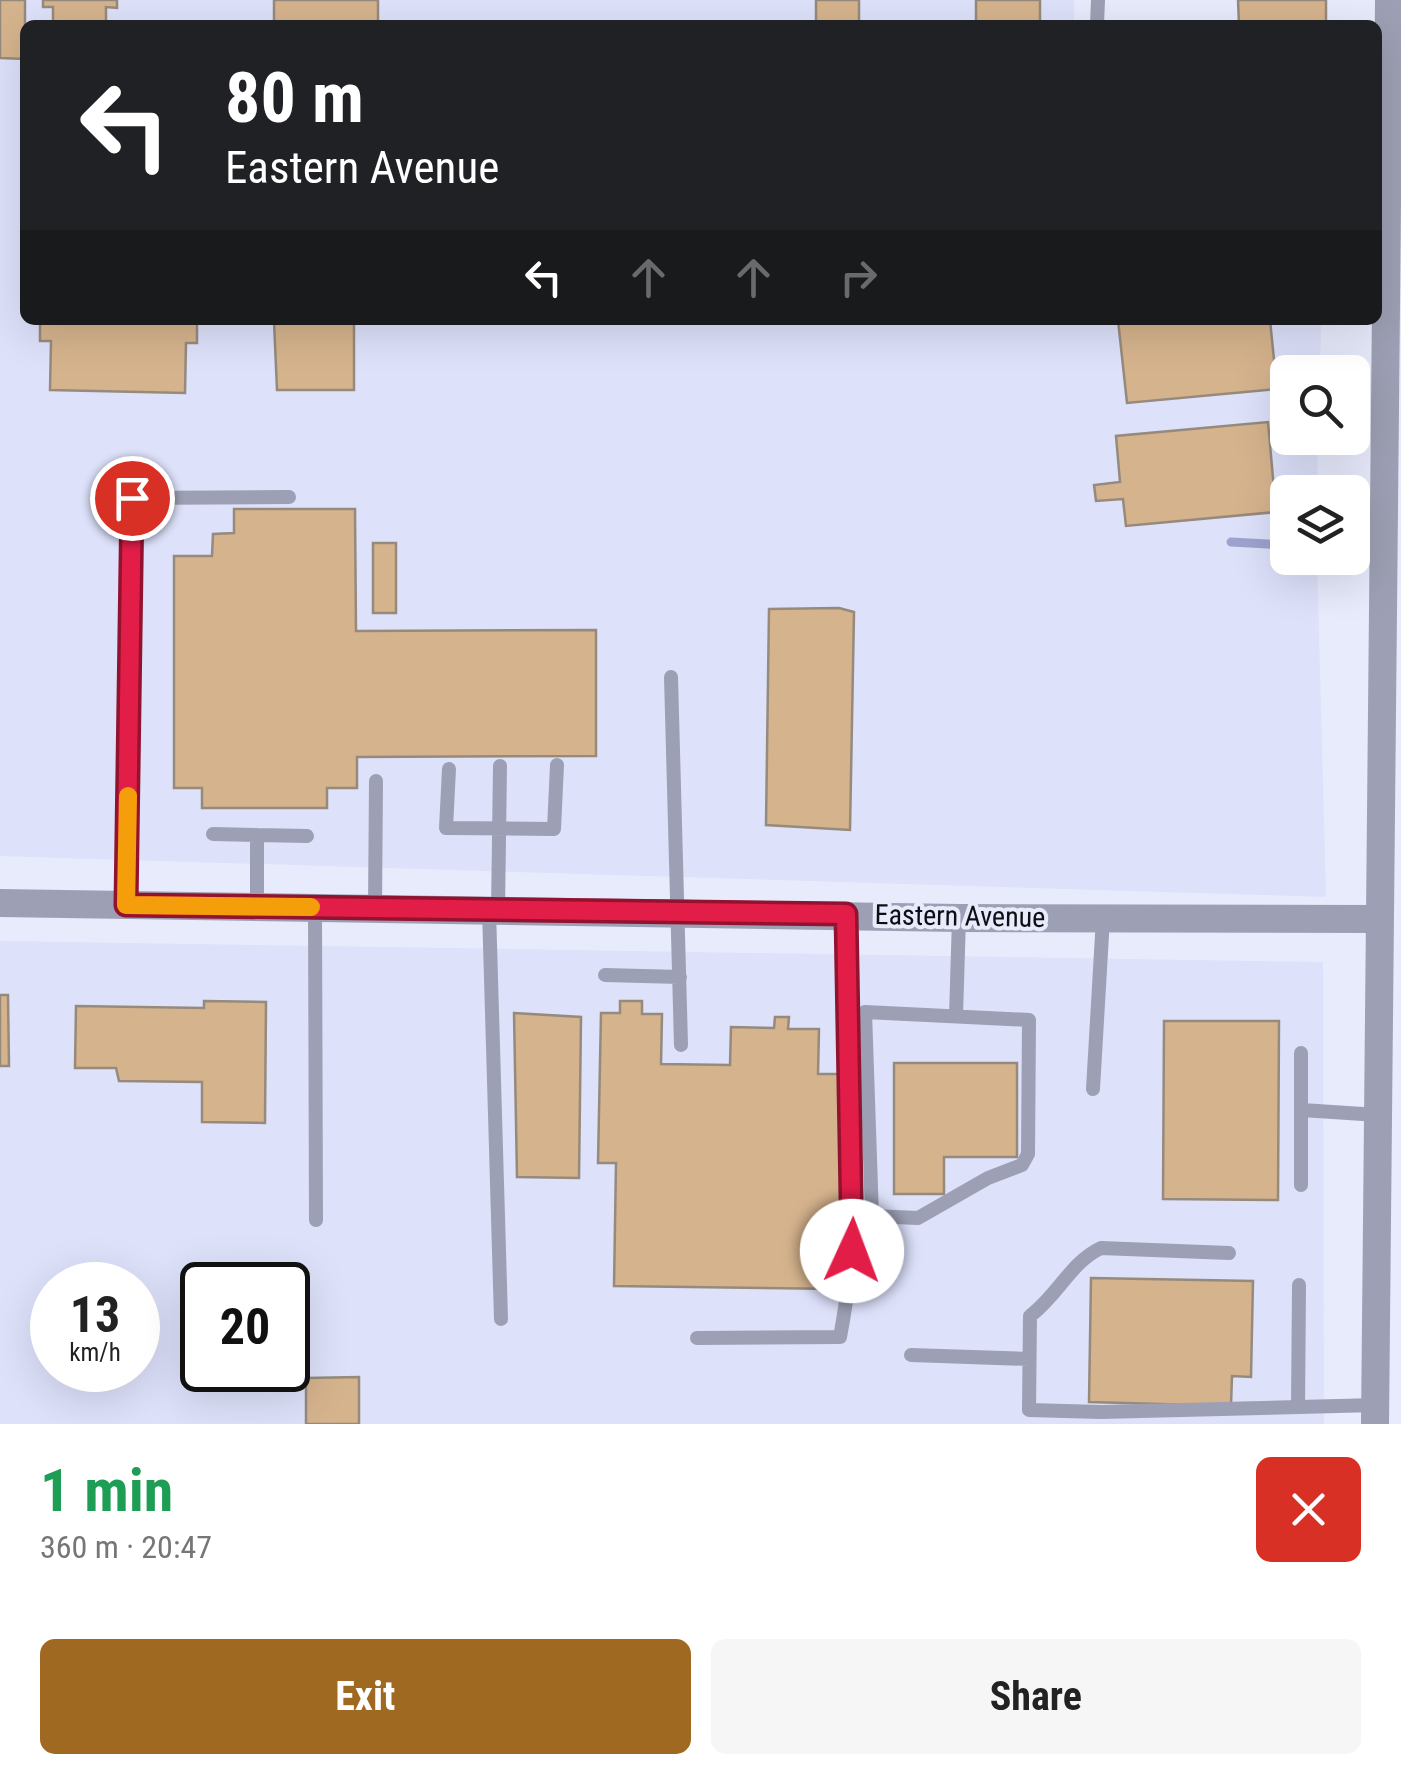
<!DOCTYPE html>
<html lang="en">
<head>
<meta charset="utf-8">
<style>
	:root { --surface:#fff; --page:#f6f6f6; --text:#222; --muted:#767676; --accent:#9f6922 }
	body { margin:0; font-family:"Roboto Condensed",sans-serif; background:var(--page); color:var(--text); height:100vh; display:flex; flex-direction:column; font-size:38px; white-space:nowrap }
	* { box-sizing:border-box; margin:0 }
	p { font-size:32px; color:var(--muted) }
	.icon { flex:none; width:55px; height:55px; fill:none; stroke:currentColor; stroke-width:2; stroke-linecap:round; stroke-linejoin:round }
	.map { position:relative; height:1424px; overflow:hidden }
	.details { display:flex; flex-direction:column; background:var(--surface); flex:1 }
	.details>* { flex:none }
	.top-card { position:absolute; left:20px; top:20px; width:1362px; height:305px; border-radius:15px; box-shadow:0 10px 40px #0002; background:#202124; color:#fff; overflow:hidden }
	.controls { position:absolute; left:1270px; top:355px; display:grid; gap:20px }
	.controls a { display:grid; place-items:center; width:100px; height:100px; border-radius:15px; background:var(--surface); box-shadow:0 10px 40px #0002; font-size:50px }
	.speed { position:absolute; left:30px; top:1262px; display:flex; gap:20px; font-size:50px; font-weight:700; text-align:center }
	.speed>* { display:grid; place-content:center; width:130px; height:130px; border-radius:50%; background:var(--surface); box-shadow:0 10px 40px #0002; line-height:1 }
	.speed small { font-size:25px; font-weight:400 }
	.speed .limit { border:5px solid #111; border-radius:15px; background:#fff; color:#111 }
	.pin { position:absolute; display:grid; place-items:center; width:85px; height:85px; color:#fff; margin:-42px; border:5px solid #fff; border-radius:50%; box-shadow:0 2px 10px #0007 }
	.me { position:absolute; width:110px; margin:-55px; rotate:2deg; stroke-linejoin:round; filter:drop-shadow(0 0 8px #0008) }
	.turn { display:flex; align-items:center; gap:35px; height:210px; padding:0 40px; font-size:45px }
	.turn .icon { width:130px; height:130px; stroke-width:2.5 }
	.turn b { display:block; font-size:70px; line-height:85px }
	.lanes { display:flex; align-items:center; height:95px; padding:0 40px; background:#0003; justify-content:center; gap:50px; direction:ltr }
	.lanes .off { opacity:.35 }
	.round { display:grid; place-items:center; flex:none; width:105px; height:105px; border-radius:15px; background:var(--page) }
	.headline { display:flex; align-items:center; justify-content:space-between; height:170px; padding:0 40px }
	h1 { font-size:60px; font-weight:700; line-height:75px; color:#1e9e55 }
	.action { display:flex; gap:20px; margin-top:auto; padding:20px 40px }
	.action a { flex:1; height:115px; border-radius:15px; background:var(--accent); color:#fff; font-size:40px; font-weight:700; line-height:115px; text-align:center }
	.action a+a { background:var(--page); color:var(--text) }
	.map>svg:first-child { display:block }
	.built { fill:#dde1fa; fill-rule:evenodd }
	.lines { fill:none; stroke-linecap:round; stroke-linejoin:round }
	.stream { stroke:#9da3cf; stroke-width:9 }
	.building { fill:#d5b38d; stroke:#968a7d; stroke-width:2.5 }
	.service { stroke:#9da0b4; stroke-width:14 }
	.minor { stroke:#9da0b4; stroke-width:28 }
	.route-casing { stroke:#92132f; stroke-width:25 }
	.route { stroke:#e11d48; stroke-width:18 }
	.slow { stroke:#f59e0b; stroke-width:18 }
	.labels { text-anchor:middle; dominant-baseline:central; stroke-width:8; stroke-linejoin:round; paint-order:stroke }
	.street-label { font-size:28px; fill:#0e0e14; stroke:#e8ebfc }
</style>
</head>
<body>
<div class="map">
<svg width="1401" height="1424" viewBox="0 0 1401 1424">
	<rect width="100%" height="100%" fill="#e8ebfc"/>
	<path class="built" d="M0,0H1074V25H25V320H1321L1320,372H1288V438H1318L1317,492H1288V558H1317L1326,897L0,856Z
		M0,941L1323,962L1324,1424H0ZM52,1285H138V1370H52ZM202,1285H288V1370H202Z"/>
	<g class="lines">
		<path class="stream" d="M1231,542L1288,545"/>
	</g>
	<path class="building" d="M0,0H25V59L0,58Z
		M43,0H117V8L106,7V24L53,23V7H43Z
		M274,0H378V25H274Z
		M816,0H859V25H816Z
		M976,0H1040V25H976Z
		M1238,0H1326V25H1239Z
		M40,320L197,321V343H186L185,393L50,390L51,341H40Z
		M354,320V390H277L274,321Z
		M1118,320H1270L1277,389L1127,403Z
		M1268,422L1276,512L1126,526L1123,499L1096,501L1094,485L1120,482L1116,436Z
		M234,509H355L356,631L596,630V756L357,757V788H327V808H202V788H174V556H212L213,534L234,533Z
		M373,543H396V613H373Z
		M839,608L854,612L850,830L766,825L769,609Z
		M0,995H8L9,1066H0Z
		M204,1001L266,1002L265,1123L202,1122V1082L119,1081L116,1068H75L76,1006L204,1008Z
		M620,1001H642V1014H662L661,1064L730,1065L731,1027L774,1028L775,1017H789L788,1029H819L818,1074H842L839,1289L614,1286L616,1163H598L601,1013H620Z
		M514,1013L581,1017L579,1178L517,1177Z
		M1164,1021H1279L1278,1200L1163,1199Z
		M894,1063H1017V1157H944V1194H894Z
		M1091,1278L1253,1281L1251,1377L1232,1376L1231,1406L1089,1402Z
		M359,1377V1424H306V1378Z"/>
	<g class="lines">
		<path class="service" d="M1097,25L1098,0
			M671,677L681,1045
			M449,769L446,828L554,829L557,765
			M213,834L257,835V907
			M257,835L307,836
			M127,905L132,498L289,497
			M315,907L316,1220
			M375,908L376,781
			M489,910L501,1319
			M498,910L500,766
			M605,975L680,977
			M865,1012L1029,1020L1028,1154L1022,1165L988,1178L918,1218L872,1216Z
			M956,1016L959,918
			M1093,1089L1103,918
			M1302,1110L1378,1115
			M1301,1185V1053
			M1229,1253L1101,1248C1071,1262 1058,1295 1030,1316L1029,1410L1101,1412L1376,1405
			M697,1338L840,1337C867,1199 850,1053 846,914
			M911,1355L1029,1359
			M1298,1407L1299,1285"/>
		<path class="minor" d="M0,903L959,918L1379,919
			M1375,1424L1389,0"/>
	</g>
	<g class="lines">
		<defs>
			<path id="route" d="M132,498L126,905L846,914L852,1251"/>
		</defs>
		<use href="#route" class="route-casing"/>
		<use href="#route" class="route"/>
		<path class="slow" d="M128,796L126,905L311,907"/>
	</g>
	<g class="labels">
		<g class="street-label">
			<text transform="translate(960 916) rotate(1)">Eastern Avenue</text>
		</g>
	</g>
</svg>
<div class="controls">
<a><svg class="icon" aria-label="search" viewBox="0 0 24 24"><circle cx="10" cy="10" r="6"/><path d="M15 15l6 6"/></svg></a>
<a><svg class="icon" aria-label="layers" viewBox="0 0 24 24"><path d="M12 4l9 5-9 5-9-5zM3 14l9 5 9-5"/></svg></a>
</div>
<div class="speed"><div>13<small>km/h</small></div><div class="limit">20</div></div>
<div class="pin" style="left:132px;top:498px;background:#d93025"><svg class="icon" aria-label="arrive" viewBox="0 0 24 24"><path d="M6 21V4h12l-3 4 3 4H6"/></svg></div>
<svg class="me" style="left:852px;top:1251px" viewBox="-20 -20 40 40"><circle r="19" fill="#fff"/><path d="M0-13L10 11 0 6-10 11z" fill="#e11d48"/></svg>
<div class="top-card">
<div class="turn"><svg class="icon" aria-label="left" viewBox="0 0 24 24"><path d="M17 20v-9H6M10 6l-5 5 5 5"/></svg><div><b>80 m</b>Eastern Avenue</div></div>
<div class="lanes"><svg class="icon" aria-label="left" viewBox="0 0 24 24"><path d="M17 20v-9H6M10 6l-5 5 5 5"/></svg><svg class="icon off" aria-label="ahead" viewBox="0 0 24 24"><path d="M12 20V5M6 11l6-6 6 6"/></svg><svg class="icon off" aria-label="ahead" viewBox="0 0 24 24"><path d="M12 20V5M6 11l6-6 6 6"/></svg><svg class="icon off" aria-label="right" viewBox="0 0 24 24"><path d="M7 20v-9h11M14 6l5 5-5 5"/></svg></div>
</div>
</div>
<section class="details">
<div class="headline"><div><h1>1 min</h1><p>360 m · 20:47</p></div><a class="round" style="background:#d93025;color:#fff"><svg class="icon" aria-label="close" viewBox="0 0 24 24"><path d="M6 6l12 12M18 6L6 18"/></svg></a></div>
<div class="action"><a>Exit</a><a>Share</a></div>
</section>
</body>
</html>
